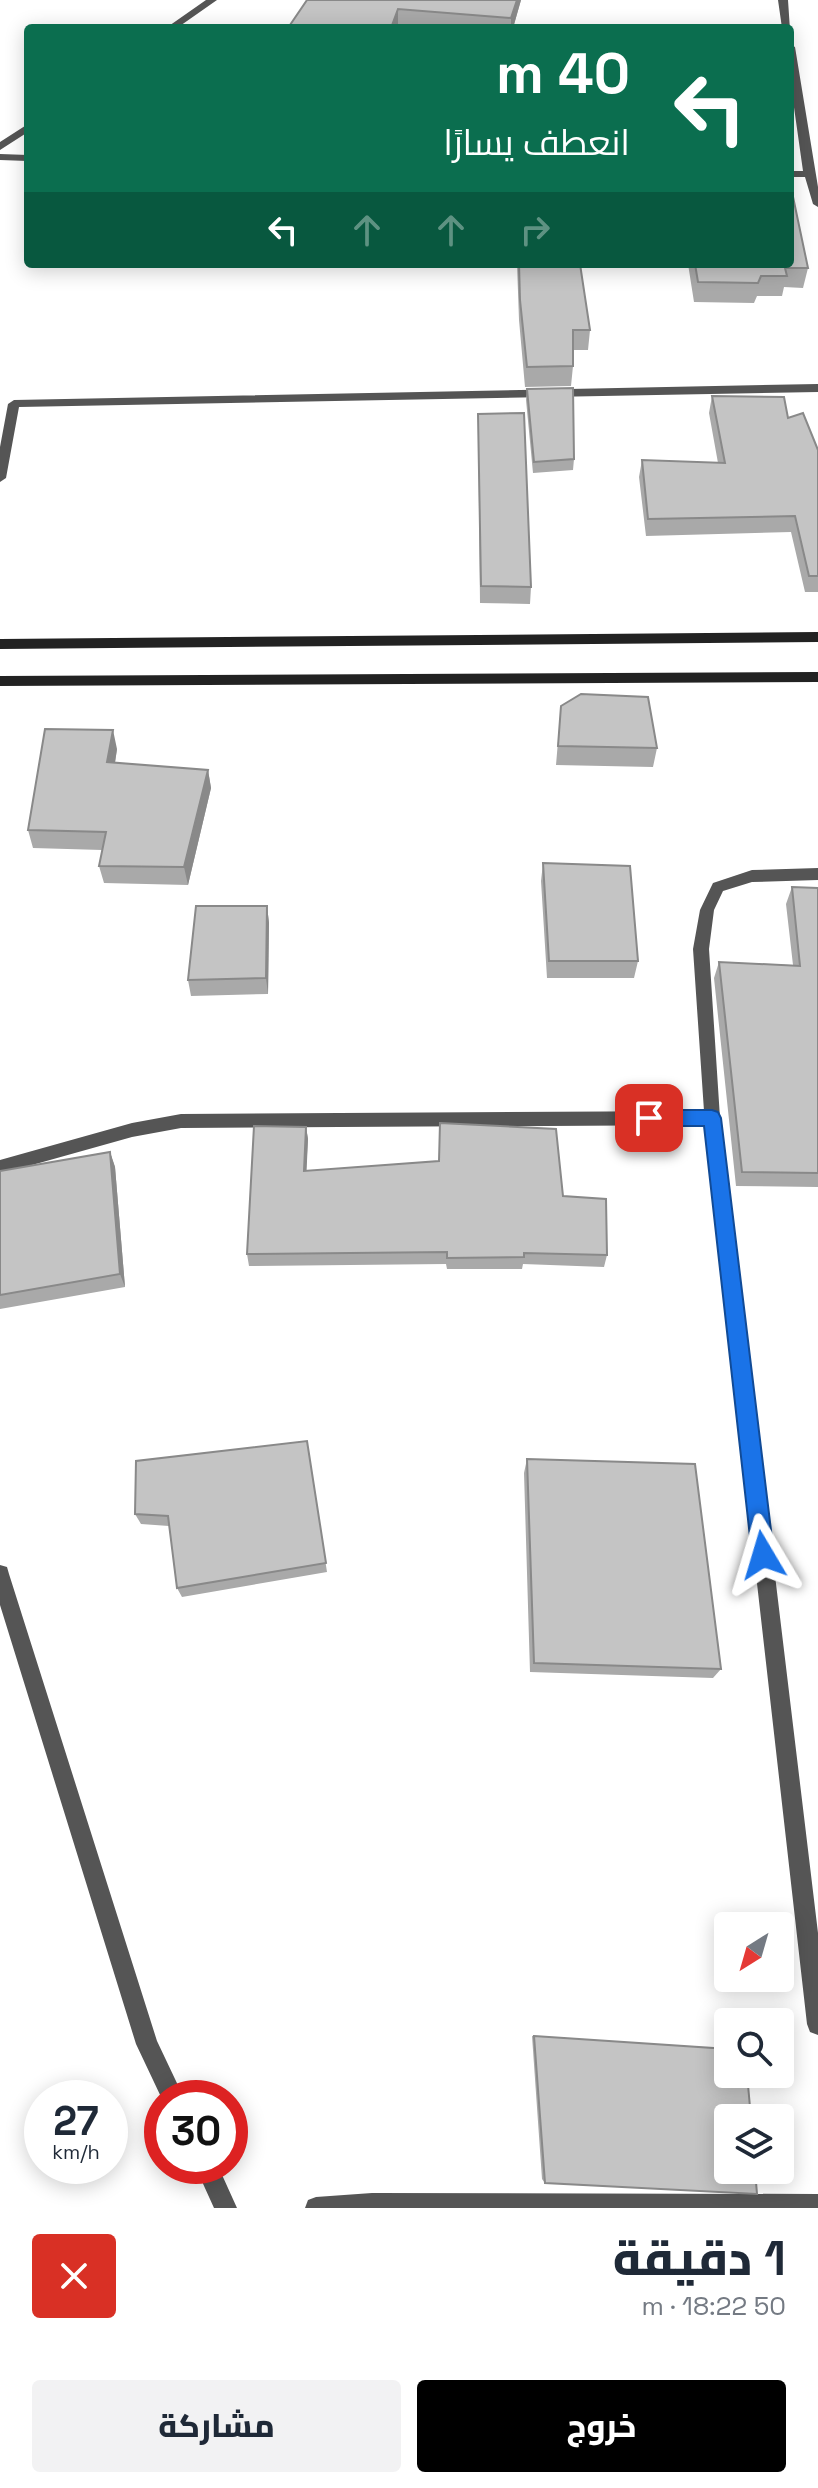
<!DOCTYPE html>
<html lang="ar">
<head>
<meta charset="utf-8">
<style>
	:root { --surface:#fff; --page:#f2f2f3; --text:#1f2937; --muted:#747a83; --accent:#000 }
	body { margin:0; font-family:"Space Grotesk",Cairo,sans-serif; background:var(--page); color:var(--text); direction:rtl; height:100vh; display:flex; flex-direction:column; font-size:30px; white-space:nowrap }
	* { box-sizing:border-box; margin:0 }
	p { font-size:26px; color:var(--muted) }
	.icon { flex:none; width:44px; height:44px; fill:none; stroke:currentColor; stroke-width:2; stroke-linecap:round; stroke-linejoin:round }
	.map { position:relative; height:2208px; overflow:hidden; direction:ltr }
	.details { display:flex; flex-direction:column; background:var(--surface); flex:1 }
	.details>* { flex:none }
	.guide { position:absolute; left:24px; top:24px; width:770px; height:244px; border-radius:8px; box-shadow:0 4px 20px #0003; direction:rtl; background:#0b6e4f; color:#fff; overflow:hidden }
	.needle { width:52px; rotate:217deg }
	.tools { position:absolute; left:714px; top:1912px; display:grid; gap:16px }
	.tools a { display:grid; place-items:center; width:80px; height:80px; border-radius:8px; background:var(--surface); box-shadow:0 4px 20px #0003; font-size:40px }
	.speed { position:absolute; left:24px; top:2080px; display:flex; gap:16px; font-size:40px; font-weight:700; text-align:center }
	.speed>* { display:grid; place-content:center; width:104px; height:104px; border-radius:50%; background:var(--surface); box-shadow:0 4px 20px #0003; line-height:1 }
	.speed small { font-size:20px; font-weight:400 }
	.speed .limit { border:12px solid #d22; background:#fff; color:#111 }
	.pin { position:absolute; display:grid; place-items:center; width:68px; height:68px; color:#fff; margin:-34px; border-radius:16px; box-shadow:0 4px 12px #0006 }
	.me { position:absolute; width:88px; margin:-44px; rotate:353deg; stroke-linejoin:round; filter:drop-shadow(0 0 6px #0008) }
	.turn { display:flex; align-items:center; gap:28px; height:168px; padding:0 32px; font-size:36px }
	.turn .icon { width:104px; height:104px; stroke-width:2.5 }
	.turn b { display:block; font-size:56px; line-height:68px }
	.lanes { display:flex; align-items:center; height:76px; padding:0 32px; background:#0003; justify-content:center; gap:40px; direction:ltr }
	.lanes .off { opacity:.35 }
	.round { display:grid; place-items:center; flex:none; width:84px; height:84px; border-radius:8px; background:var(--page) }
	.head { display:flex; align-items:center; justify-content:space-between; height:136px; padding:0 32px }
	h1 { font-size:48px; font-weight:800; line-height:60px }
	.primary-button { display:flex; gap:16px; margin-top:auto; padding:16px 32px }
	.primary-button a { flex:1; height:92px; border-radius:8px; background:var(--accent); color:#fff; font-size:32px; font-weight:800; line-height:92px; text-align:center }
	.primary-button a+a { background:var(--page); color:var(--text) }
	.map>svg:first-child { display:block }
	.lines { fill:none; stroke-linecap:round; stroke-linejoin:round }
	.minor { fill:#555; fill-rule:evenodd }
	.secondary { fill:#222; fill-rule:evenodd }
	.wall { fill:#a9a9a9 }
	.shaded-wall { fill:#898989 }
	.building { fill:#c4c4c4; stroke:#898989; stroke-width:2 }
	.route { fill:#1a73e8; stroke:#114b97; stroke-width:2 }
</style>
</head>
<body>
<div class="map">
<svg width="818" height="2208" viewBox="0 0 818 2208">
	<rect width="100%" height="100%" fill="#fff"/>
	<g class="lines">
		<path class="minor" d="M206,0H217L177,28H166Z
			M778,0H788L790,30L782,28Z
			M790,44L795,47L818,187V207L813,204L805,177H790V171H803L790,79Z
			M28,124V132L0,150V142Z
			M0,154L28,155V161L0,160Z
			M818,384V392L19,407L6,478L0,482V447L8,404L14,400Z
			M818,868V880L752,882L723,891L714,910L709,949L720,1118L818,1933V2035L810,2032L807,2024L705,1125L181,1128L132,1137L0,1174V1160L132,1123L181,1114L704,1111L693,949L700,910L713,883L752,870Z
			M0,1565L7,1567L9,1574L157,2041L184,2098L162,2099L136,2044L0,1605Z
			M195,2166H218L237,2208H214Z
			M372,2193L818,2194V2208H305L308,2200L316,2197Z"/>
		<path class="secondary" d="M818,632V642L0,649V639Z
			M818,672V682L0,686V676Z"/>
	</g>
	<path class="wall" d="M307,0H521L513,28L398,27Z
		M517,264H580L590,330L588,350H573V366L571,386L525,387L519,320Z
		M688,264H790L808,268L803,288L784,287L782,296H757L754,303L694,302Z
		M527,389L574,459L573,470L533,473L526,400Z
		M712,396L788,418L818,450V592H805L791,532L646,536L639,477L642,460L718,463L709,413Z
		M478,414L531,587L530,604L480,603Z
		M561,706L657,748L653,767L556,765Z
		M117,749L115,763L208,770L211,788L188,885L104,883L99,866L102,850L33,848L28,830Z
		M543,863L638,961L634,978H547L541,881Z
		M792,887L818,888V1187L736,1186L714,978L719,962L793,965L786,904Z
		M267,906L269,923L268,994L191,996L188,980Z
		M306,1127L308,1139L306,1171L563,1196L607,1255L604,1267L523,1264L522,1269H447L446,1264L249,1266L247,1254Z
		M110,1152L115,1167L125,1287L0,1309V1171Z
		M307,1441L327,1572L182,1597L177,1588L169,1526L141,1524L135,1514Z
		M527,1459L721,1669L713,1678L530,1672L524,1473Z
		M532,2036L728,2049L545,2183L542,2179Z"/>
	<path class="shaded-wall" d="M517,0H521L513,28H511V18Z
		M398,9V28H391Z
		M113,730L117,749L112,781L107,762Z
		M208,770L211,788L188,885L184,867Z
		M267,906L269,923L268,994L266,978Z
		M306,1127L308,1139L306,1183L304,1171Z
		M110,1152L115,1167L125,1287L120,1274Z"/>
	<path class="building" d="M307,0H517L511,18L398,9L391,28H288Z
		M790,192H792L808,268H785L787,276H761L758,283L698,282L695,264H790Z
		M519,264H580L590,330H573V366L527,367L520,300Z
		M573,388L574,459L534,462L527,389Z
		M712,396L784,397L788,418L803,413L818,450V576H809L795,516L648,519L642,460L725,463Z
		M524,413L531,587L481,586L478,414Z
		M581,694L648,697L657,748L558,746L561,706Z
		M45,729L113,730L107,762L208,770L184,867L99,866L106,832L28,830Z
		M543,863L630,866L638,961H549Z
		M792,887L818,888V1173L742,1172L719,962L800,966Z
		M196,906H267L266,978L188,980Z
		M440,1123L556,1129L563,1196L606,1199L607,1255L524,1253V1257L447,1258V1252L247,1254L254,1126L306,1127L304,1171L439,1161Z
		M110,1152L120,1274L0,1295V1171Z
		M307,1441L326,1563L177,1588L168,1516L135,1514L136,1461Z
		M527,1459L695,1464L721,1669L534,1663Z
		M534,2036L728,2049V2074H747L751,2118H728V2170H755L757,2194L545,2183Z"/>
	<path class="route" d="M649,1110H712L718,1112L721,1118L774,1555L771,1563L763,1566L755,1563L752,1555L704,1126H649L643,1124L640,1118L643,1112Z"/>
</svg>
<div class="tools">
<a><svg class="needle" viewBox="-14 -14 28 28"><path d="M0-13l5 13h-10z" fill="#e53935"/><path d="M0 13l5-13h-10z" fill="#747a83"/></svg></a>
<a><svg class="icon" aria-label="search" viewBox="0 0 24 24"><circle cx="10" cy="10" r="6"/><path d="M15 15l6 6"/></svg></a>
<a><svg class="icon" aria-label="layers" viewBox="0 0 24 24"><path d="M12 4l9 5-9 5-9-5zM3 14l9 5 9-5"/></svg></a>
</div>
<div class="speed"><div>27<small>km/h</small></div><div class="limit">30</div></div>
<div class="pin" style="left:649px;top:1118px;background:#d93025"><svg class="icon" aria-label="arrive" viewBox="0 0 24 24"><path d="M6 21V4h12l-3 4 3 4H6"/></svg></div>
<svg class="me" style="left:763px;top:1555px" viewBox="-20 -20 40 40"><path d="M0-17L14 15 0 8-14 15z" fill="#1a73e8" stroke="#fff" stroke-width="4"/></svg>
<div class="guide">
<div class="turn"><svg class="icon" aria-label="left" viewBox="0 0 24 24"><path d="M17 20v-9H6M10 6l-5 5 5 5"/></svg><div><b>40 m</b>انعطف يسارًا</div></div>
<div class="lanes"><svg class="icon" aria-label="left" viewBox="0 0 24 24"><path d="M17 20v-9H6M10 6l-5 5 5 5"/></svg><svg class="icon off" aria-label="ahead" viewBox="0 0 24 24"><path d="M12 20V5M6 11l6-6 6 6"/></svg><svg class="icon off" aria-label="ahead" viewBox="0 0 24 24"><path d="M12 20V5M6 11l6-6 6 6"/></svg><svg class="icon off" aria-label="right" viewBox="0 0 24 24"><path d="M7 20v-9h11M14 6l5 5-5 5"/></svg></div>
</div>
</div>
<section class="details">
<div class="head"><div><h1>1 دقيقة</h1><p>50 m · 18:22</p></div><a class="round" style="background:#d93025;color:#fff"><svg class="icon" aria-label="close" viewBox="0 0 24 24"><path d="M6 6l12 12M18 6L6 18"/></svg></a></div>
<div class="primary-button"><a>خروج</a><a>مشاركة</a></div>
</section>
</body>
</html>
